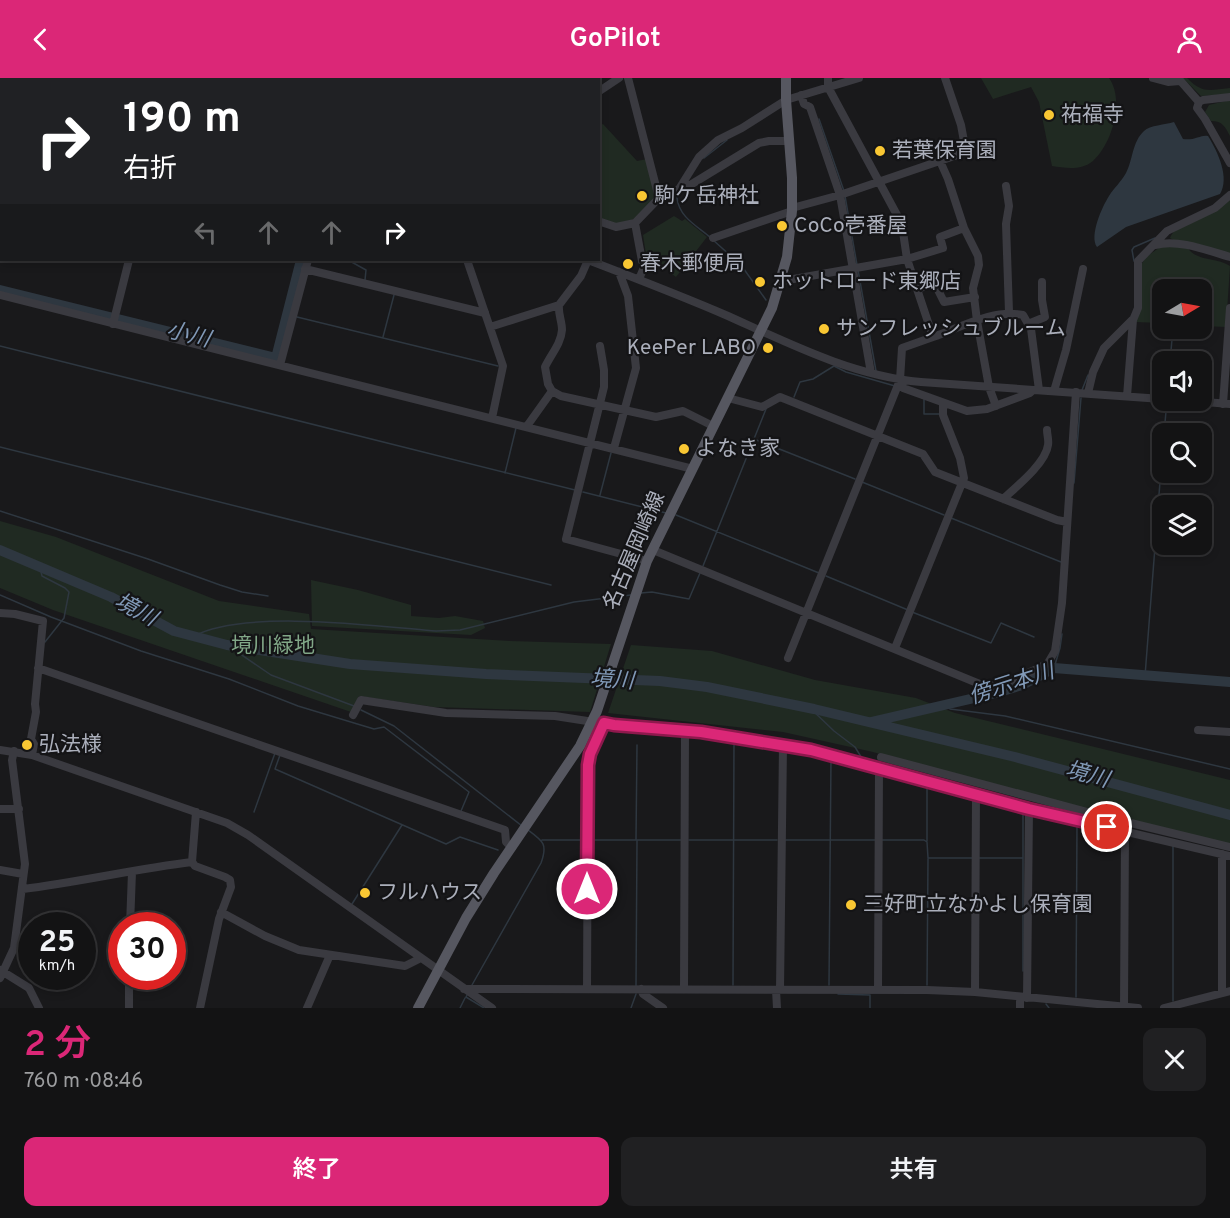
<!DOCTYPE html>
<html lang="ja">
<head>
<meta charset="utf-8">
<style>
	:root { --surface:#131314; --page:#202022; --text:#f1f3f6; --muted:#9d9ea0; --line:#323234; --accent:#db2777 }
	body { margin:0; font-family:Overpass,"Noto Sans JP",sans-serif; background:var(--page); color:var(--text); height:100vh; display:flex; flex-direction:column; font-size:22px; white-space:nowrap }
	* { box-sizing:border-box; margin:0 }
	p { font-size:20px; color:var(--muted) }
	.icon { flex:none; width:33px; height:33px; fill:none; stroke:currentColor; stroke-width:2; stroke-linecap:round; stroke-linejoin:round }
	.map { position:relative; height:930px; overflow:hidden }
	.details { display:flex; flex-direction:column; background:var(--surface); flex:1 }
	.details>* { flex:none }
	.top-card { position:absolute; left:0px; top:0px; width:600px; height:183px; box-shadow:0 3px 9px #0003,0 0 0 2px var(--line); background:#202124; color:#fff; overflow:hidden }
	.needle { width:39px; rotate:80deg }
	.controls { position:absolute; left:1152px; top:201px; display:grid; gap:12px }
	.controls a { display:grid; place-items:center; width:60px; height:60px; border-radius:12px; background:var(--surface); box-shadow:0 3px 9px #0003,0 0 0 2px var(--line); font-size:30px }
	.speed { position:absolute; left:18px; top:834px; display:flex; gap:12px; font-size:30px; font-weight:700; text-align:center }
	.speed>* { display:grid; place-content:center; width:78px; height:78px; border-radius:50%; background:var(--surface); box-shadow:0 3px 9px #0003,0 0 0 2px var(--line); line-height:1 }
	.speed small { font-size:15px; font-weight:400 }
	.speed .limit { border:9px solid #d22; background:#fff; color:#111 }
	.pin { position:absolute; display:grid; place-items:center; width:51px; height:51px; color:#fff; margin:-26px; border:3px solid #fff; border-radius:50%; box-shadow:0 2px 6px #0007 }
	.me { position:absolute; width:66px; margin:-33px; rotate:0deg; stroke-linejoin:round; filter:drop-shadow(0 0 4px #0008) }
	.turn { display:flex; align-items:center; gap:21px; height:126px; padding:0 24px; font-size:27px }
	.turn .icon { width:78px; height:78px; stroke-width:2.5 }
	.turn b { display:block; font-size:42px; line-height:51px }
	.lanes { display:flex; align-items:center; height:57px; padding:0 24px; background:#0003; justify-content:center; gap:30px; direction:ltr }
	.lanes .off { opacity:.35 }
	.round { display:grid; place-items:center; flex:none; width:63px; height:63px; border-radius:12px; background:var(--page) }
	.head { display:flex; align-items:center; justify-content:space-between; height:102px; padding:0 24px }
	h1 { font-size:36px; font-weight:600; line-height:45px; color:var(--accent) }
	.cta { display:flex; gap:12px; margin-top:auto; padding:12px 24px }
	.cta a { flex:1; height:69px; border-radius:12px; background:var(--accent); color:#fff; font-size:24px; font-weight:600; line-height:69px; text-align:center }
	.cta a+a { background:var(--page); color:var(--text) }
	header { display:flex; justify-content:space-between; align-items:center; height:78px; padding:0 24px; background:var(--accent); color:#fff; font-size:27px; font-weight:600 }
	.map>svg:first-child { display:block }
	.green { fill:#202a22 }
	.water { fill:#2e3740 }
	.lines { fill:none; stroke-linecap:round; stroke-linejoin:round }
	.stream { stroke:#2e3740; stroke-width:1.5 }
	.river { stroke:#2e3740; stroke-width:10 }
	.minor { stroke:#3a3a40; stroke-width:8 }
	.major { stroke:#565760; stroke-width:10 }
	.route-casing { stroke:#8e194d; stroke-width:15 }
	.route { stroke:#db2777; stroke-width:10 }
	.poi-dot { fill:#f9c733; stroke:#141416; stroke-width:2 }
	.labels { text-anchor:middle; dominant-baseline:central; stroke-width:4.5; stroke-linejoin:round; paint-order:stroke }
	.poi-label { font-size:21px; fill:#abafbb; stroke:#141416; text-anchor:start }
	.street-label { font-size:21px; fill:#abafbb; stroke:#141416 }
	.park-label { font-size:21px; fill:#81a787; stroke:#141416 }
	.water-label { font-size:22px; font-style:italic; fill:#8199b7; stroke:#141416 }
</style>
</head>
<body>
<header><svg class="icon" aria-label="back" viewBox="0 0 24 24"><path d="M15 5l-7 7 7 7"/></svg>GoPilot<svg class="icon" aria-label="person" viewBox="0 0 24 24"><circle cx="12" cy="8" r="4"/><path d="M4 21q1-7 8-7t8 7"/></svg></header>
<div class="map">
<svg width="1230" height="930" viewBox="0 0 1230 930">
	<rect width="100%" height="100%" fill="#19191b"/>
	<path class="green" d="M981,0H1109C1125,22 1112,66 1093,83C1081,93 1065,90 1052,88L1039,24L1031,9L993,21Z
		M1183,0H1187C1203,16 1209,12 1230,10V16L1201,18Z
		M1230,22V58C1225,49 1223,43 1211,43L1205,34L1209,27Z
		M603,46L637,83L647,81L656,120L634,141L617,147L599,140L598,48Z
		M1230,120V179L1179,165L1170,160C1175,145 1215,128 1230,120Z
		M674,138L682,143L685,141L707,159L676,199L672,196V194L659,186L648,189L643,157Z
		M1163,167L1187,169C1196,184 1217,179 1230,188L1226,249L1202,248V212H1162V245L1135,244L1141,187L1146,179Z
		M0,443L56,459L219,523L309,536L311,551L510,563L611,566L590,634L434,629L359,618L351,634L53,532L0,510Z
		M311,502L358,512L411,527V538L439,540L455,538L483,543L485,550L471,557L312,548Z
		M631,567L712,573L815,602L916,620L955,635L1230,702V768L1034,721L873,674L783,654L608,635Z"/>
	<path class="water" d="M1174,44L1183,61C1194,63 1202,56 1208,58C1218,74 1230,100 1220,116L1126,149L1097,169C1089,158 1102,129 1109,118C1114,110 1121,104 1126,95C1133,82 1132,64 1144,53C1150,47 1165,47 1174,44Z"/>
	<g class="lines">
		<path class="stream" d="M311,2L312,0
			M0,23H2
			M819,41L844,113
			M704,80L727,62
			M0,110H2
			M682,113L677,120C679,139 697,148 710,159
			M845,118L857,187
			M713,162L741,187L766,222
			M348,182L366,192L365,202
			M1134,183L1132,172L1134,169L1155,160
			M858,192L876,293
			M297,239L498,288
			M383,259L394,217
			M0,268L575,412
			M1170,284L1173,250
			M1082,312L1088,297
			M794,319L800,304L813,301L834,288L846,294L895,308
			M924,321V336H940
			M1164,356L1167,322
			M754,361L855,401
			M0,369L551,507
			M505,395L516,350
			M862,404L944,437
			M1074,405L1081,320
			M583,414L666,435
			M600,417L611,375
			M0,433L148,481L220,507L242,514L268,518
			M676,437L819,495
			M951,440L1061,484
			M703,488L766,331
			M40,489L42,498L65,510L69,514L64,540L45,564
			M826,498L908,532
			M641,515L652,514L689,521L700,495
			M0,517L51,539L141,573L229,601L298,628L364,648L374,651L384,649L469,714L461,733
			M912,534L991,565L1001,545L1034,559
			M194,558C244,531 377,548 436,553L460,552L574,524L631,517
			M227,567L271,597L354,628
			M1054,590L1060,570L1062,556
			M1145,598L1162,378
			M948,627L950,631L1005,638L1230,691
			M810,630L834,653L855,669L863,682
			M361,632L394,648L522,748
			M280,677L275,691L446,766L460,759L498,772
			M925,699L938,702
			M927,708V763
			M254,734L275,675
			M542,762H585
			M590,762H681
			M636,762L637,667
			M689,762H777
			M785,762H876
			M881,762H924L927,764L928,780H972
			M1173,767V923
			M979,780H1023
			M352,826L402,747
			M1023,893V733
			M472,907L541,785C548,766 543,763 528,752
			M733,907L734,662
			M829,907L831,680
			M927,907L928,781
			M636,908L637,763
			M838,916L870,917V930
			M467,917L466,919L484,930
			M1076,919L1077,746
			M1046,926L1049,930
			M460,930L465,920
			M631,930L636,916"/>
		<path class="river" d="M0,212L276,280L301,182
			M0,472L111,519L174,553L227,567L350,586L486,596L660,603L707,609L814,631L1015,679L1230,737
			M871,644L996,615L1022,607L1054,590L1230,604"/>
		<path class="minor" d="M182,0L184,2
			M400,0L401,2
			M415,0L417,2
			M589,0V2
			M628,0L659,120
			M828,0V9L897,137L903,154L907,181L933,259C962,249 992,231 1023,237L1031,251L1039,312
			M1153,0L1168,4L1180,3
			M1178,0L1199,24
			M248,2L250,0
			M598,14L619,0
			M801,17L804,26L810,29L840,117L871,295
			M1199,24L1197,30L1205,41L1230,85
			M1199,24L1203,22L1230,19
			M940,83L948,101L964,150L978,178L979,187L973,210L977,243L989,309L996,328
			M1006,108L1009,128L1006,146L1009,234
			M679,111L687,109L759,65L769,63H789
			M792,130L840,117L966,74L961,47L945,0
			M598,143L616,149L635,145L659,120L679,111L699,79L718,62L742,50L786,22L859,0
			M635,145L642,183L645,187L639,201
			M713,160L792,133
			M1155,167C1179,161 1206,172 1230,179
			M467,182L503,288L492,340
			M588,182C635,200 682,218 728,238C790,266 853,298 921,304L1162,321
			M305,191L485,235
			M782,203L907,181L943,170L940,159L964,150
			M918,211L928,207L936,208L944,224L975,219
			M0,217L693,391
			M559,227C558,236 562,243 562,252C561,266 551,276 545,289L548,306L552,313L561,318L656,339L683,333L713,348
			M113,246L129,182
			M1028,246L1045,239L1042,222V204
			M490,249L559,227L581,198L588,182
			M600,268L604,292V309L566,461L647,483
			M280,287L308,182
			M902,303L903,310L967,333L987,331L1030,315L1032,313
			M1054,313L1066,272L1083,191
			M1088,315L1093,294L1104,270L1132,242
			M1127,318L1133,242L1138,230V183L1167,153L1215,130L1230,117
			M728,320L762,329L780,319L923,376L935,394L1057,442L1067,444
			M1180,322L1230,326
			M1223,326L1230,230
			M527,348L552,313
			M614,370L636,290L628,218L619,194
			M1003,421C1016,409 1046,385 1048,367C1049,362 1047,357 1047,352
			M653,472L987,609L1007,604L1037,591L1048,585L1055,573L1062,525L1076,314
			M0,535L15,536L43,543L35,626L36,634L31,661L34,666L32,677
			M895,570L964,400L960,380L943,337V325
			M788,580L900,302L902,270L933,259
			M38,590L505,752L506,764L512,770
			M353,637L361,622L446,635L555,638L613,647L701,654L811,672L1029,731L1230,778
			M1198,652L1230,654
			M0,672L32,677L227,745L248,757L492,930
			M881,679L1106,739L1230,769
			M0,731H19
			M192,784L196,734
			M0,792L23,796
			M23,811C79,804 135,791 192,784L195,788L225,799L230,802L231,809L219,841L200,930
			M221,834L265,858L299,872L405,888L421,880
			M130,848L132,794
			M0,892L29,910L39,930
			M0,900L14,870L25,786L12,682L14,673
			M464,911L927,912L975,914L1138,930
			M587,911L588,687L590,676L604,645
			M641,911L643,916L663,930
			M684,911L685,654
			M776,912L777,930
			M780,912L783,667
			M878,912L879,691
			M975,914L976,716
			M1222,915V776
			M1027,920L1029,731
			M1124,929L1125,753
			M129,930V898
			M307,930L330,877
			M1020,930V920
			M1164,930L1230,913"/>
		<path class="major" d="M418,930L466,840L494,795L580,668L597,633L647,483L772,230L787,179L792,133V100L786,22V0"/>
	</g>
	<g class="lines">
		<defs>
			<path id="route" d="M587,811L588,687L590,676L604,645L614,647L701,654L811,672L1029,731L1107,749"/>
		</defs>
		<use href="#route" class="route-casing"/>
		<use href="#route" class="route"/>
	</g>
	<g class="poi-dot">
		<circle cx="1049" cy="37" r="6"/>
		<circle cx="880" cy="73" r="6"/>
		<circle cx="642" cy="118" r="6"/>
		<circle cx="782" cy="148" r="6"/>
		<circle cx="628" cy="186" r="6"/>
		<circle cx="760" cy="204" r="6"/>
		<circle cx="824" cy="251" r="6"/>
		<circle cx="768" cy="270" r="6"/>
		<circle cx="684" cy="371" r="6"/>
		<circle cx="27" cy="667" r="6"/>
		<circle cx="365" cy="815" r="6"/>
		<circle cx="851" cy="827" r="6"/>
	</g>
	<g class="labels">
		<g class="poi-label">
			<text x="1061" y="37">祐福寺</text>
			<text x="892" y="73">若葉保育園</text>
			<text x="654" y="118">駒ケ岳神社</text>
			<text x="794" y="148">CoCo壱番屋</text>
			<text x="640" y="186">春木郵便局</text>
			<text x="772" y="204">ホットロード東郷店</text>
			<text x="836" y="251">サンフレッシュブルーム</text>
			<text x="756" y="270" text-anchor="end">KeePer LABO</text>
			<text x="696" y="371">よなき家</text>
			<text x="39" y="667">弘法様</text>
			<text x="377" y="815">フルハウス</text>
			<text x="863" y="827">三好町立なかよし保育園</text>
		</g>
		<g class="street-label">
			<text transform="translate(635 473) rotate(-67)">名古屋岡崎線</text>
		</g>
		<g class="park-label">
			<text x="273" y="568">境川緑地</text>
		</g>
		<g class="water-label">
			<text transform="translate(188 258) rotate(14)">小川</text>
			<text transform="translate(135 533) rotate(28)">境川</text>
			<text transform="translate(612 603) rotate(4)">境川</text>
			<text transform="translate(1012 607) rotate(-18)">傍示本川</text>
			<text transform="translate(1087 698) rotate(15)">境川</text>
		</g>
	</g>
</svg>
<div class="controls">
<a><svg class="needle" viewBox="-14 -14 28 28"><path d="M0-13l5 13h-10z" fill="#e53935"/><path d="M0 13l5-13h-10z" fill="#9d9ea0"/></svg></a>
<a><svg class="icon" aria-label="sound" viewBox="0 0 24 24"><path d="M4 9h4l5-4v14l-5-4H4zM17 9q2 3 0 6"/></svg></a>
<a><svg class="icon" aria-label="search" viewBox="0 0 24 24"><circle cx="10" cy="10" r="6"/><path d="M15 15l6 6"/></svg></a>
<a><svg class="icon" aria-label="layers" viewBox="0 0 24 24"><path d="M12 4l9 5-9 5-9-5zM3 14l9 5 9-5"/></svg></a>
</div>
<div class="speed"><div>25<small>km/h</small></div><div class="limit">30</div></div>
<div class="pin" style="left:1107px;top:749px;background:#d93025"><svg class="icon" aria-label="arrive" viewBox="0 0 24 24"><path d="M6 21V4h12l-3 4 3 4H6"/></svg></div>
<svg class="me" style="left:587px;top:811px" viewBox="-20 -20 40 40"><circle r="17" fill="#db2777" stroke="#fff" stroke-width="3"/><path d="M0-11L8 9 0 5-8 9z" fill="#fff"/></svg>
<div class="top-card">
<div class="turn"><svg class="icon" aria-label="right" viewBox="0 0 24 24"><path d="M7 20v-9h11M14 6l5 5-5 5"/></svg><div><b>190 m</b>右折</div></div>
<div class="lanes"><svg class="icon off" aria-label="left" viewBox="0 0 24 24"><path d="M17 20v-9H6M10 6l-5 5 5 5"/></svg><svg class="icon off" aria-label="ahead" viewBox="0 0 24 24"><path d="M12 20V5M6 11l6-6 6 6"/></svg><svg class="icon off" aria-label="ahead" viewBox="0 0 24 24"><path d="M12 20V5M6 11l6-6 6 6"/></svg><svg class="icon" aria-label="right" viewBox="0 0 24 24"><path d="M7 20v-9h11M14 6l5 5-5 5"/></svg></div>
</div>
</div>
<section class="details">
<div class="head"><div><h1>2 分</h1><p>760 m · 08:46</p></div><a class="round"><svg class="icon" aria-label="close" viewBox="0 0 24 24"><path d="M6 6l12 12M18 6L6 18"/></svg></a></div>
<div class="cta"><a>終了</a><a>共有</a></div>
</section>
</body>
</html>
